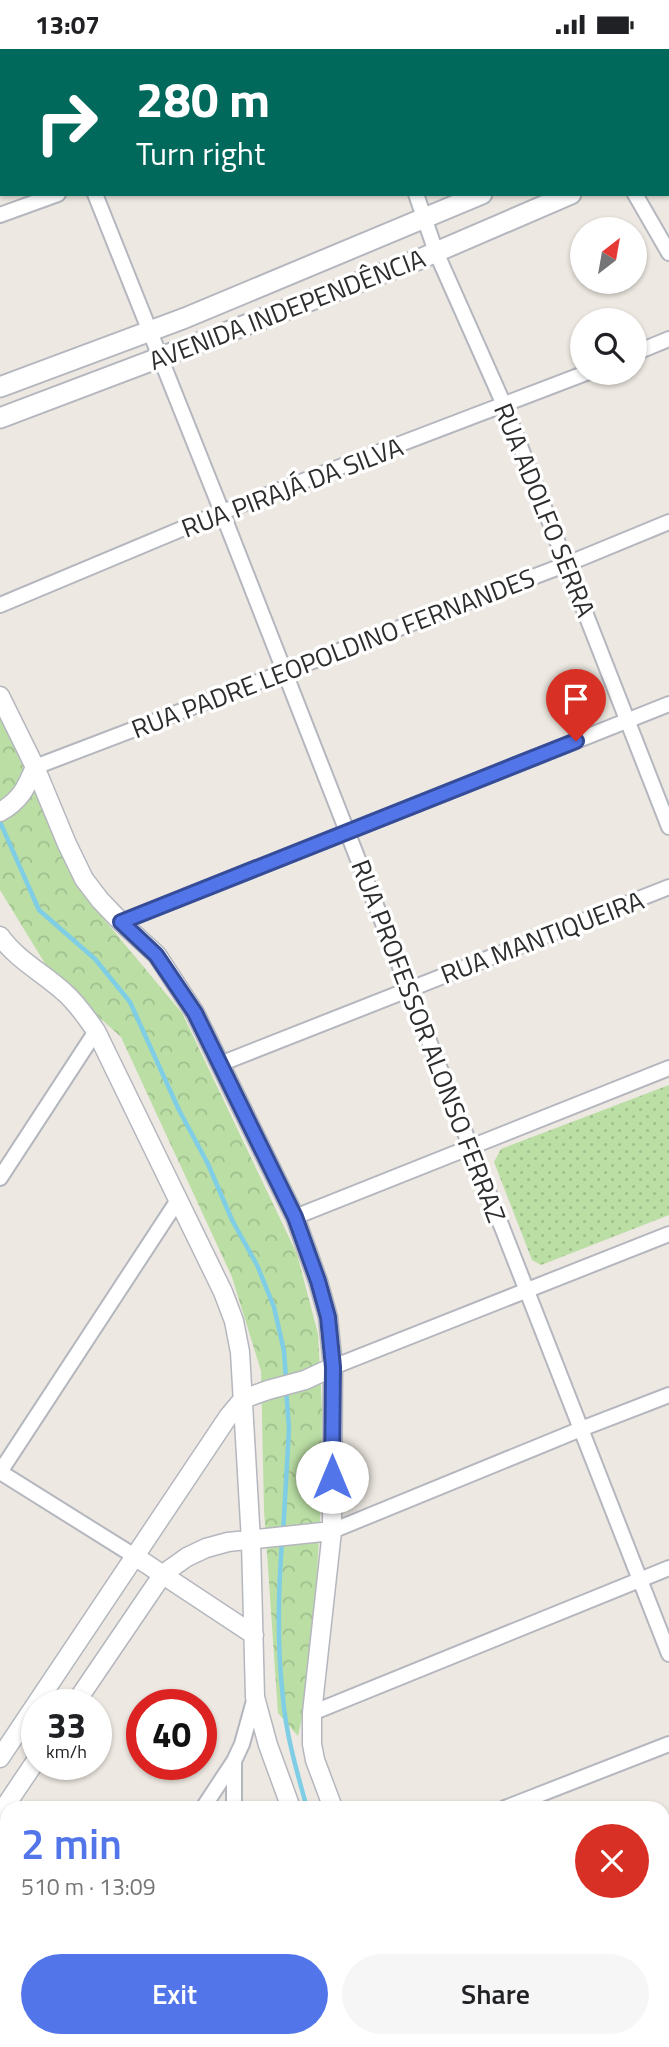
<!DOCTYPE html>
<html lang="en">
<head>
<meta charset="utf-8">
<style>
	:root { --surface:#fff; --page:#f6f6f6; --text:#202124; --muted:#757577; --accent:#5275ea }
	body { margin:0; font-family:"Titillium Web",sans-serif; background:var(--page); color:var(--text); height:100vh; display:flex; flex-direction:column; font-size:26px; white-space:nowrap }
	* { box-sizing:border-box; margin:0 }
	p { font-size:23px; color:var(--muted) }
	.icon { flex:none; width:38px; height:38px; fill:none; stroke:currentColor; stroke-width:2; stroke-linecap:round; stroke-linejoin:round }
	.map { position:relative; flex:1; overflow:hidden }
	.drawer { position:absolute; left:0px; top:1752px; width:670px; height:247px; display:flex; flex-direction:column; background:var(--surface); border-radius:21px 21px 0 0; box-shadow:0 2px 5px #0004 }
	.drawer>* { flex:none }
	.guide { position:absolute; left:0px; top:0px; width:670px; height:147px; box-shadow:0 2px 5px #0004; background:#00695c; color:#fff; overflow:hidden }
	.needle { width:46px; rotate:31deg }
	.controls { position:absolute; left:570px; top:168px; display:grid; gap:14px }
	.controls a { display:grid; place-items:center; width:77px; height:77px; border-radius:50%; background:var(--surface); box-shadow:0 2px 5px #0004; font-size:35px }
	.speed { position:absolute; left:21px; top:1640px; display:flex; gap:14px; font-size:35px; font-weight:700; text-align:center }
	.speed>* { display:grid; place-content:center; width:91px; height:91px; border-radius:50%; background:var(--surface); box-shadow:0 2px 5px #0004; line-height:1 }
	.speed small { font-size:18px; font-weight:400 }
	.speed .limit { border:10px solid #d22; background:#fff; color:#111 }
	.pin { position:absolute; display:grid; place-items:center; width:60px; height:60px; color:#fff; margin:-72px -30px; border-radius:50% 50% 50% 0; rotate:-45deg; box-shadow:0 0 7px #0007 }
	.pin .icon { rotate:45deg }
	.me { position:absolute; width:77px; margin:-38px; rotate:0deg; stroke-linejoin:round; filter:drop-shadow(0 0 5px #0008) }
	.turn { display:flex; align-items:center; gap:24px; height:147px; padding:0 21px; font-size:32px }
	.turn .icon { width:91px; height:91px; stroke-width:2.5 }
	.turn b { display:block; font-size:49px; line-height:60px }
	.round { display:grid; place-items:center; flex:none; width:74px; height:74px; border-radius:37px; background:var(--page) }
	.headline { display:flex; align-items:center; justify-content:space-between; height:119px; padding:0 21px }
	h1 { font-size:42px; font-weight:600; line-height:52px; color:var(--accent) }
	.button { display:flex; gap:14px; margin-top:auto; padding:14px 21px }
	.button a { flex:1; height:80px; border-radius:42px; background:var(--accent); color:#fff; font-size:28px; font-weight:600; line-height:80px; text-align:center }
	.button a+a { background:var(--page); color:var(--text) }
	.status { display:flex; justify-content:space-between; align-items:center; height:49px; padding:0 35px; background:var(--surface); direction:ltr }
	.status svg { height:19px; fill:currentColor }
	.map>svg:first-child { display:block }
	.forest { fill:url(#forest-crowns) }
	.park { fill:url(#park-dots) }
	.lines { fill:none; stroke-linecap:round; stroke-linejoin:round }
	.stream { stroke:#7fcee5; stroke-width:4.5 }
	.minor-casing { stroke:#b5b7bf; stroke-width:18 }
	.tertiary-casing { stroke:#b5b7bf; stroke-width:21 }
	.secondary-casing { stroke:#b5b7bf; stroke-width:23 }
	.path { stroke:#c8c8c8; stroke-width:2.5; stroke-dasharray:5 3.5; stroke-linecap:butt }
	.minor { stroke:#fff; stroke-width:14 }
	.tertiary { stroke:#fff; stroke-width:18 }
	.secondary { stroke:#fff; stroke-width:19 }
	.route-casing { stroke:#354c98; stroke-width:18 }
	.route { stroke:#5275ea; stroke-width:12 }
	.labels { text-anchor:middle; dominant-baseline:central; stroke-width:7; stroke-linejoin:round; paint-order:stroke }
	.street-label { font-size:26px; fill:#2d2d2d; stroke:#fff }
</style>
</head>
<body>
<div class="status"><b>13:07</b><svg viewBox="0 0 49 12"><path d="M0 12V9h3v3zM5 12V6h3v6zM10 12V3h3v9zM15 12V0h3v12zM26 1h20v11H26zM47 4h2v5h-2z"/></svg></div>
<div class="map">
<svg width="669" height="1998" viewBox="0 0 669 1998">
	<defs>
		<pattern id="forest-crowns" width="20" height="18" patternUnits="userSpaceOnUse" patternTransform="scale(1.75)"><rect width="20" height="18" fill="#badea4"/><path d="M2 6a3 3 0 1 1 6 0M12 15a3 3 0 1 1 6 0" fill="none" stroke="#a0bf8e"/></pattern>
		<pattern id="park-dots" width="8" height="8" patternUnits="userSpaceOnUse" patternTransform="scale(1.75)"><rect width="8" height="8" fill="#badea4"/><path d="M2 2h.1M6 6h.1" fill="none" stroke="#a0bf8e" stroke-width="1.8" stroke-linecap="round"/></pattern>
	</defs>
	<rect width="100%" height="100%" fill="#ede8e1"/>
	<path class="forest" d="M0,668L56,788L92,856L182,964L297,1205L318,1285L322,1360L321,1449L312,1623L298,1687L278,1664L264,1461L261,1322L232,1228L121,988L52,926L0,841Z"/>
	<path class="park" d="M669,1036V1166L541,1216L532,1211L494,1113L501,1100Z
		M0,1942L7,1946V1992H75L85,1998H0Z"/>
	<g class="lines">
		<path class="stream" d="M0,773L39,861L95,910L130,953L179,1061L208,1115L232,1171L257,1216L274,1258L284,1302L286,1331
			M283,1484L289,1380L286,1339
			M282,1493C278,1545 277,1597 283,1649C286,1686 297,1723 307,1759"/>
		<defs>
			<path id="minor" d="M39,0L40,2
				M385,0V2
				M586,0L587,2
				M95,145L222,463L669,1605
				M416,145L436,203L504,356L669,778
				M635,145L669,204
				M0,166L58,145
				M635,304L669,290
				M0,556L222,463L586,324
				M35,718L567,515L669,473
				M121,873L669,655
				M220,1015L669,838
				M0,1129L96,982
				M295,1168L669,1019
				M333,1318L669,1185
				M0,1423L178,1151
				M0,1423L136,1508
				M332,1482L581,1380L669,1346
				M312,1664L669,1519
				M203,1759L234,1712L242,1695L255,1648
				M234,1759V1713
				M505,1759L669,1695
				M663,1869L669,1866
				M0,1923L7,1928
				M99,1992L109,1998
				M268,1992V1998
				M231,1998L235,1992
				M334,1998L352,1992"/>
			<path id="tertiary" d="M0,647L35,718L67,795L84,830L100,851L121,873L157,906L195,964L295,1168L318,1232L328,1268L333,1318L332,1482L312,1664V1695L315,1711L333,1759
				M0,763C21,751 26,739 35,718
				M0,887C16,910 43,924 64,943C77,954 86,968 96,982L223,1243L234,1272L240,1303L251,1492L255,1648L268,1696L291,1759
				M136,1508L254,1586
				M74,1656L163,1525L187,1508L206,1499L228,1493L332,1482
				M0,1709L228,1368L243,1350L268,1341L305,1331L333,1318
				M0,1765L37,1710
				M388,1992L390,1998
				M424,1992L427,1998"/>
			<path id="secondary" d="M668,75L669,74
				M668,109L669,108
				M0,338L185,269L482,145
				M0,369L420,210L571,145"/>
		</defs>
		<use href="#minor" class="minor-casing"/>
		<use href="#tertiary" class="tertiary-casing"/>
		<use href="#secondary" class="secondary-casing"/>
		<path class="path" d="M62,1998L67,1992"/>
		<use href="#minor" class="minor"/>
		<use href="#tertiary" class="tertiary"/>
		<use href="#secondary" class="secondary"/>
	</g>
	<g class="lines">
		<defs>
			<path id="route" d="M332,1428L333,1318L328,1268L318,1232L295,1168L195,964L156,906L121,873L576,692"/>
		</defs>
		<use href="#route" class="route-casing"/>
		<use href="#route" class="route"/>
	</g>
	<g class="labels">
		<g class="street-label">
			<text transform="translate(287 260) rotate(-21)">AVENIDA INDEPENDÊNCIA</text>
			<text transform="translate(292 438) rotate(-21)">RUA PIRAJÁ DA SILVA</text>
			<text transform="translate(545 461) rotate(68)">RUA ADOLFO SERRA</text>
			<text transform="translate(333 604) rotate(-21)">RUA PADRE LEOPOLDINO FERNANDES</text>
			<text transform="translate(542 888) rotate(-21)">RUA MANTIQUEIRA</text>
			<text transform="translate(429 992) rotate(69)">RUA PROFESSOR ALONSO FERRAZ</text>
		</g>
	</g>
</svg>
<div class="controls">
<a><svg class="needle" viewBox="-14 -14 28 28"><path d="M0-13l5 13h-10z" fill="#e53935"/><path d="M0 13l5-13h-10z" fill="#757577"/></svg></a>
<a><svg class="icon" aria-label="search" viewBox="0 0 24 24"><circle cx="10" cy="10" r="6"/><path d="M15 15l6 6"/></svg></a>
</div>
<div class="speed"><div>33<small>km/h</small></div><div class="limit">40</div></div>
<div class="pin" style="left:576px;top:692px;background:#d93025"><svg class="icon" aria-label="arrive" viewBox="0 0 24 24"><path d="M6 21V4h12l-3 4 3 4H6"/></svg></div>
<svg class="me" style="left:332px;top:1428px" viewBox="-20 -20 40 40"><circle r="19" fill="#fff"/><path d="M0-13L10 11 0 6-10 11z" fill="#5275ea"/></svg>
<div class="guide">
<div class="turn"><svg class="icon" aria-label="right" viewBox="0 0 24 24"><path d="M7 20v-9h11M14 6l5 5-5 5"/></svg><div><b>280 m</b>Turn right</div></div>
</div>
<section class="drawer">
<div class="headline"><div><h1>2 min</h1><p>510 m · 13:09</p></div><a class="round" style="background:#d93025;color:#fff"><svg class="icon" aria-label="close" viewBox="0 0 24 24"><path d="M6 6l12 12M18 6L6 18"/></svg></a></div>
<div class="button"><a>Exit</a><a>Share</a></div>
</section>
</div>
</body>
</html>
